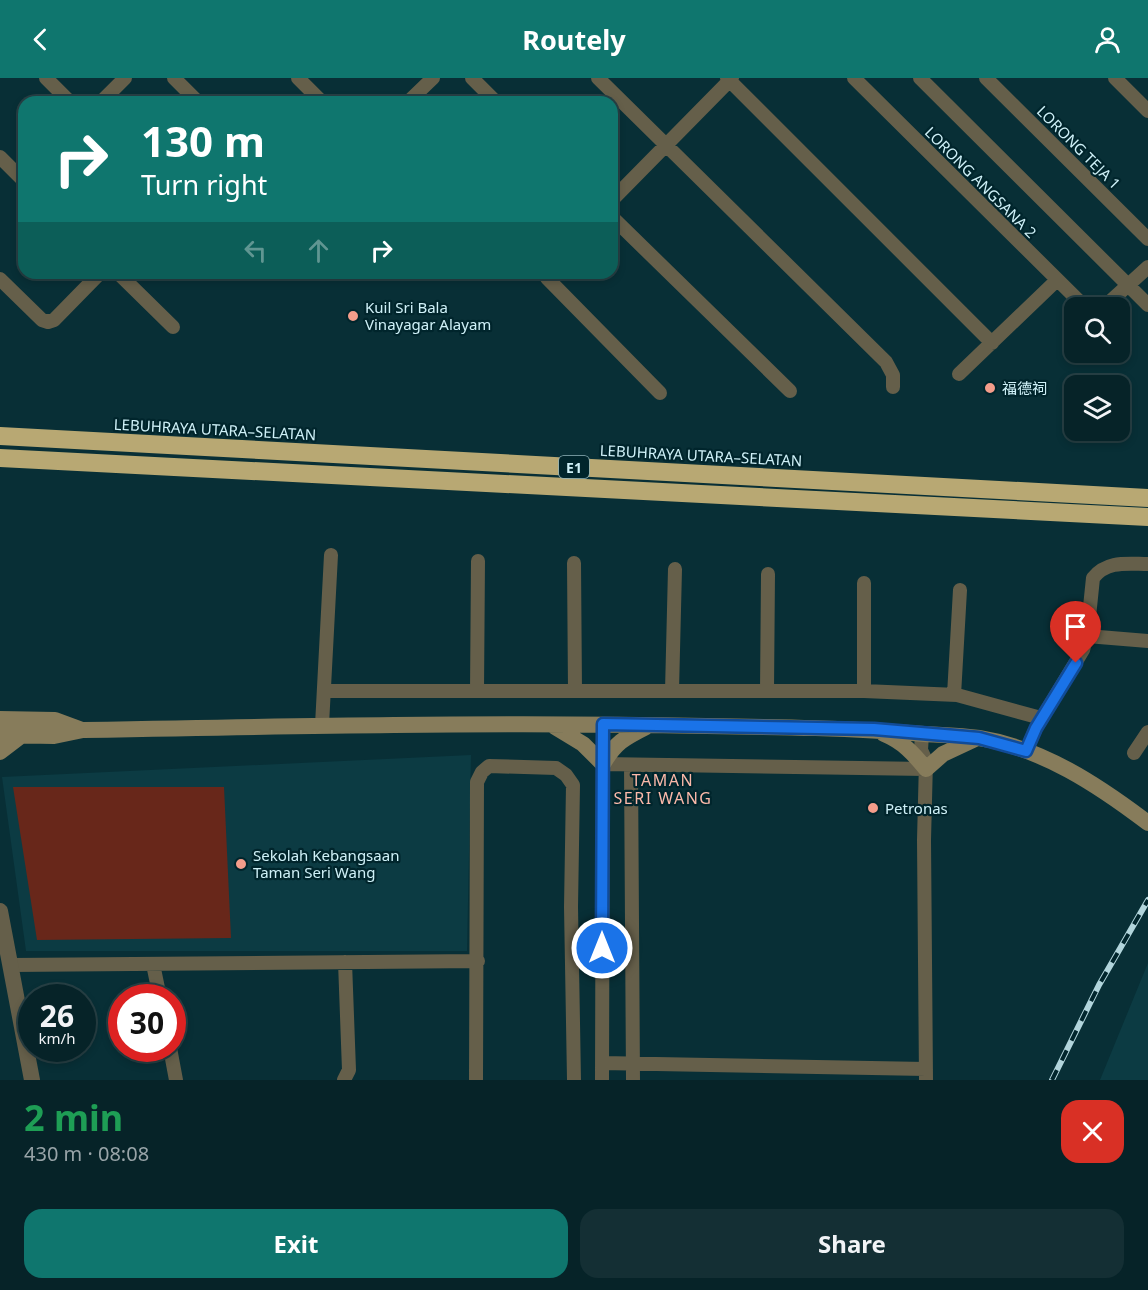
<!DOCTYPE html>
<html lang="en">
<head>
<meta charset="utf-8">
<style>
	:root { --surface:#062328; --page:#142f34; --text:#f1f3f6; --muted:#98a4a8; --line:#274045; --accent:#0f766e }
	body { margin:0; font-family:"Noto Sans","Noto Sans SC",sans-serif; background:var(--page); color:var(--text); height:100vh; display:flex; flex-direction:column; font-size:22px; white-space:nowrap }
	* { box-sizing:border-box; margin:0 }
	p { font-size:20px; color:var(--muted) }
	.icon { flex:none; width:33px; height:33px; fill:none; stroke:currentColor; stroke-width:2; stroke-linecap:round; stroke-linejoin:round }
	.map { position:relative; height:1002px; overflow:hidden }
	.side { display:flex; flex-direction:column; background:var(--surface); flex:1 }
	.side>* { flex:none }
	.top-card { position:absolute; left:18px; top:18px; width:600px; height:183px; border-radius:18px; box-shadow:0 3px 9px #0003,0 0 0 2px var(--line); background:#0f766e; color:#fff; overflow:hidden }
	.buttons { position:absolute; left:1064px; top:219px; display:grid; gap:12px }
	.buttons a { display:grid; place-items:center; width:66px; height:66px; border-radius:12px; background:var(--surface); box-shadow:0 3px 9px #0003,0 0 0 2px var(--line); font-size:30px }
	.speed { position:absolute; left:18px; top:906px; display:flex; gap:12px; font-size:30px; font-weight:700; text-align:center }
	.speed>* { display:grid; place-content:center; width:78px; height:78px; border-radius:50%; background:var(--surface); box-shadow:0 3px 9px #0003,0 0 0 2px var(--line); line-height:1 }
	.speed small { font-size:15px; font-weight:400 }
	.speed .limit { border:9px solid #d22; background:#fff; color:#111 }
	.pin { position:absolute; display:grid; place-items:center; width:51px; height:51px; color:#fff; margin:-62px -26px; border-radius:50% 50% 50% 0; rotate:-45deg; box-shadow:0 0 6px #0007 }
	.pin .icon { rotate:45deg }
	.me { position:absolute; width:66px; margin:-33px; rotate:0deg; stroke-linejoin:round; filter:drop-shadow(0 0 4px #0008) }
	.turn { display:flex; align-items:center; gap:21px; height:126px; padding:0 24px; font-size:27px }
	.turn .icon { width:78px; height:78px; stroke-width:2.5 }
	.turn b { display:block; font-size:42px; line-height:51px }
	.lanes { display:flex; align-items:center; height:57px; padding:0 24px; background:#0003; justify-content:center; gap:30px; direction:ltr }
	.lanes .off { opacity:.35 }
	.round { display:grid; place-items:center; flex:none; width:63px; height:63px; border-radius:18px; background:var(--page) }
	.summary { display:flex; align-items:center; justify-content:space-between; height:102px; padding:0 24px }
	h1 { font-size:36px; font-weight:700; line-height:45px; color:#1e9e55 }
	.cta { display:flex; gap:12px; margin-top:auto; padding:12px 24px }
	.cta a { flex:1; height:69px; border-radius:18px; background:var(--accent); color:#fff; font-size:24px; font-weight:700; line-height:69px; text-align:center }
	.cta a+a { background:var(--page); color:var(--text) }
	header { display:flex; justify-content:space-between; align-items:center; height:78px; padding:0 24px; background:var(--accent); color:#fff; font-size:27px; font-weight:700 }
	.map>svg:first-child { display:block }
	.built { fill:#0c3b43 }
	.green { fill:#68271a }
	.lines { fill:none; stroke-linecap:round; stroke-linejoin:round }
	.minor { stroke:#655f4a; stroke-width:14 }
	.tertiary { stroke:#655f4a; stroke-width:16 }
	.secondary { stroke:#877c5b; stroke-width:16 }
	.motorway { stroke:#b8a873; stroke-width:18 }
	.rail-casing { stroke:#b2d5dc; stroke-width:6 }
	.rail { stroke:#00252c; stroke-width:4; stroke-dasharray:11; stroke-linecap:butt }
	.route-casing { stroke:#114b97; stroke-width:15 }
	.route { stroke:#1a73e8; stroke-width:10 }
	.poi-dot { fill:#f49d8b; stroke:#00252c; stroke-width:2 }
	.labels { text-anchor:middle; dominant-baseline:central; stroke-width:4.5; stroke-linejoin:round; paint-order:stroke }
	.shield { fill:#00252c; stroke:#91b4bb; stroke-width:1.5 }
	.shield-label { font-size:14px; font-weight:bold; fill:#cff1f8 }
	.street-label { font-size:15px; fill:#cff1f8; stroke:#00252c }
	.poi-label { font-size:15px; fill:#cff1f8; stroke:#00252c; text-anchor:start }
	.neighbourhood-label { font-size:16px; letter-spacing:1.5px; fill:#fbb9aa; stroke:#00252c }
</style>
</head>
<body>
<header><svg class="icon" aria-label="back" viewBox="0 0 24 24"><path d="M15 5l-7 7 7 7"/></svg>Routely<svg class="icon" aria-label="person" viewBox="0 0 24 24"><circle cx="12" cy="8" r="4"/><path d="M4 21q1-7 8-7t8 7"/></svg></header>
<div class="map">
<svg width="1148" height="1002" viewBox="0 0 1148 1002">
	<rect width="100%" height="100%" fill="#082f36"/>
	<path class="built" d="M471,677L467,873H26L2,699Z
		M1148,885V1002H1100Z"/>
	<path class="green" d="M13,709H224L231,860L37,862Z"/>
	<g class="lines">
		<path class="minor" d="M46,0L70,24
			M174,0L198,24
			M298,0L322,24
			M472,0L496,24
			M598,0L886,284L893,297V309
			M727,0L992,265
			M854,0L1086,230
			M920,0L1148,227
			M986,0L1148,161
			M1115,0L1148,33
			M101,24L125,0
			M408,24L433,0
			M0,79L24,103
			M612,122L732,0
			M612,139L790,313
			M118,195L173,249
			M547,195V200L660,315
			M0,201L42,242L48,244L54,242L100,195
			M1103,230L1148,189
			M959,296L1057,202
			M574,485L575,613
			M1087,558L1148,563
			M767,612L768,496
			M324,613H864L957,617L1041,640
			M477,613L478,483
			M672,613L675,491
			M864,613V505
			M954,617L960,512
			M322,647L331,477
			M922,656L921,672L926,683L924,762L926,1002
			M1026,673L1036,650L1083,572L1087,558L1093,500C1107,482 1128,486 1148,486
			M1134,675L1148,654
			M603,686L926,691
			M631,687L633,1002
			M153,886L160,920
			M11,887L478,883
			M170,970L176,1002
			M602,985L926,991
			M344,1002L349,992L345,884
			M476,1002L477,704L482,694L489,688L556,690L566,697L573,707L571,829L574,1002
			M602,1002L603,646"/>
		<path class="tertiary" d="M0,833L32,1002"/>
		<path class="secondary" d="M0,641L55,642L82,652
			M555,649L583,666L603,686C615,665 624,660 646,649
			M884,656C903,664 913,675 926,691L943,676L975,661
			M0,657L54,658L83,652C290,648 498,644 706,648C779,649 852,650 924,656C942,657 961,657 979,660C1042,670 1098,707 1148,745
			M0,674L21,658"/>
		<path class="motorway" d="M0,358L1148,420
			M0,380L1148,439"/>
		<defs>
			<path id="rail" d="M1052,1002L1099,907L1148,822"/>
		</defs>
		<use href="#rail" class="rail-casing"/>
		<use href="#rail" class="rail"/>
	</g>
	<g class="lines">
		<defs>
			<path id="route" d="M602,870L603,646L874,651L979,660L1026,673L1036,650L1076,585"/>
		</defs>
		<use href="#route" class="route-casing"/>
		<use href="#route" class="route"/>
	</g>
	<g class="poi-dot">
		<circle cx="353" cy="238" r="6"/>
		<circle cx="990" cy="310" r="6"/>
		<circle cx="873" cy="730" r="6"/>
		<circle cx="241" cy="786" r="6"/>
	</g>
	<g class="labels">
		<rect class="shield" x="559" y="378" width="30" height="22" rx="4.5"/>
		<g class="shield-label">
			<text x="574" y="389">E1</text>
		</g>
		<g class="street-label">
			<text transform="translate(1079 69) rotate(45)">LORONG TEJA 1</text>
			<text transform="translate(981 104) rotate(45)">LORONG ANGSANA 2</text>
			<text transform="translate(215 351) rotate(3)">LEBUHRAYA UTARA–SELATAN</text>
			<text transform="translate(701 377) rotate(3)">LEBUHRAYA UTARA–SELATAN</text>
		</g>
		<g class="poi-label">
			<text x="365" y="229">Kuil Sri Bala<tspan x="365" dy="17">Vinayagar Alayam</tspan></text>
			<text x="1002" y="310">福德祠</text>
			<text x="885" y="730">Petronas</text>
			<text x="253" y="777">Sekolah Kebangsaan<tspan x="253" dy="17">Taman Seri Wang</tspan></text>
		</g>
		<g class="neighbourhood-label">
			<text x="663" y="702">TAMAN<tspan x="663" dy="18">SERI WANG</tspan></text>
		</g>
	</g>
</svg>
<div class="buttons">
<a><svg class="icon" aria-label="search" viewBox="0 0 24 24"><circle cx="10" cy="10" r="6"/><path d="M15 15l6 6"/></svg></a>
<a><svg class="icon" aria-label="layers" viewBox="0 0 24 24"><path d="M12 4l9 5-9 5-9-5zM3 14l9 5 9-5"/></svg></a>
</div>
<div class="speed"><div>26<small>km/h</small></div><div class="limit">30</div></div>
<div class="pin" style="left:1076px;top:585px;background:#d93025"><svg class="icon" aria-label="arrive" viewBox="0 0 24 24"><path d="M6 21V4h12l-3 4 3 4H6"/></svg></div>
<svg class="me" style="left:602px;top:870px" viewBox="-20 -20 40 40"><circle r="17" fill="#1a73e8" stroke="#fff" stroke-width="3"/><path d="M0-11L8 9 0 5-8 9z" fill="#fff"/></svg>
<div class="top-card">
<div class="turn"><svg class="icon" aria-label="right" viewBox="0 0 24 24"><path d="M7 20v-9h11M14 6l5 5-5 5"/></svg><div><b>130 m</b>Turn right</div></div>
<div class="lanes"><svg class="icon off" aria-label="left" viewBox="0 0 24 24"><path d="M17 20v-9H6M10 6l-5 5 5 5"/></svg><svg class="icon off" aria-label="ahead" viewBox="0 0 24 24"><path d="M12 20V5M6 11l6-6 6 6"/></svg><svg class="icon" aria-label="right" viewBox="0 0 24 24"><path d="M7 20v-9h11M14 6l5 5-5 5"/></svg></div>
</div>
</div>
<section class="side">
<div class="summary"><div><h1>2 min</h1><p>430 m · 08:08</p></div><a class="round" style="background:#d93025;color:#fff"><svg class="icon" aria-label="close" viewBox="0 0 24 24"><path d="M6 6l12 12M18 6L6 18"/></svg></a></div>
<div class="cta"><a>Exit</a><a>Share</a></div>
</section>
</body>
</html>
